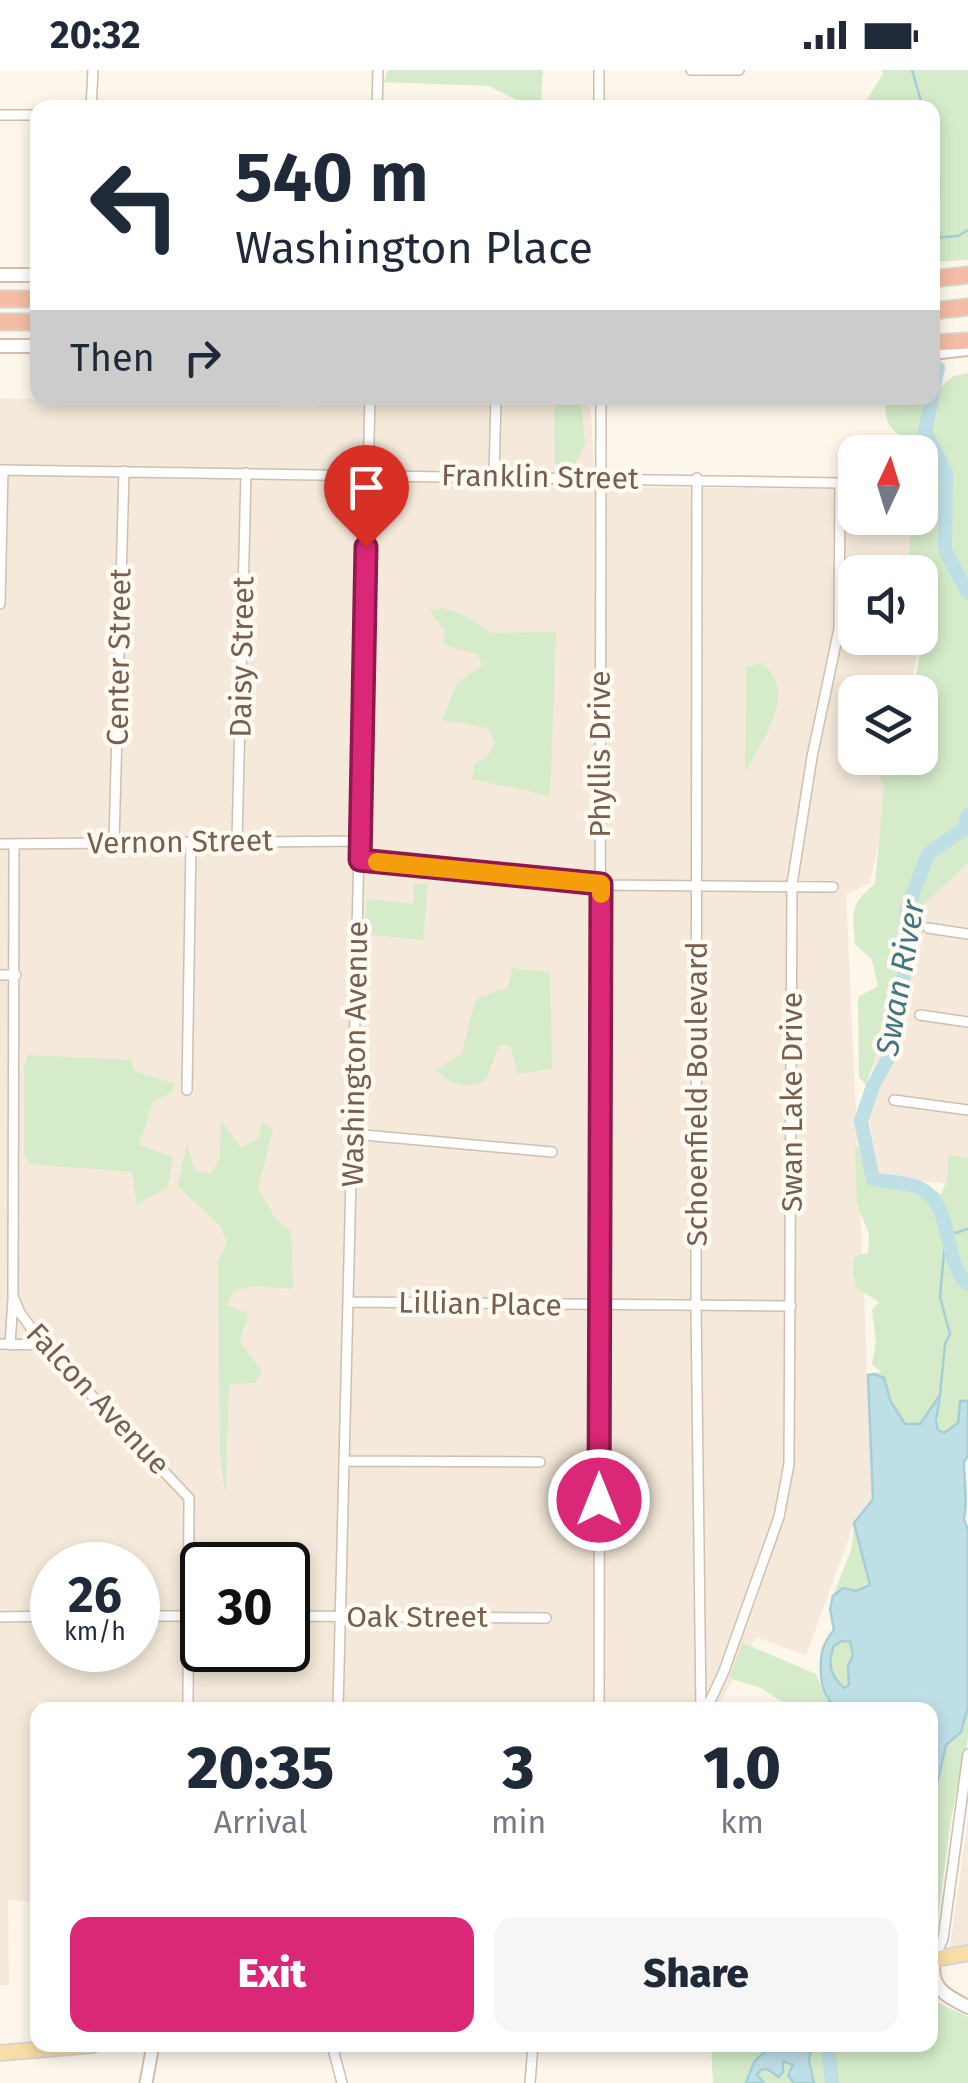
<!DOCTYPE html>
<html lang="en">
<head>
<meta charset="utf-8">
<style>
	:root { --surface:#fff; --page:#f6f6f7; --text:#1f2937; --muted:#747a83; --accent:#db2777 }
	body { margin:0; font-family:"Fira Sans",sans-serif; background:var(--page); color:var(--text); height:100vh; display:flex; flex-direction:column; font-size:38px; white-space:nowrap }
	* { box-sizing:border-box; margin:0 }
	p { font-size:32px; color:var(--muted) }
	.icon { flex:none; width:55px; height:55px; fill:none; stroke:currentColor; stroke-width:2; stroke-linecap:round; stroke-linejoin:round }
	.map { position:relative; flex:1; overflow:hidden }
	.side { position:absolute; left:30px; top:1632px; width:908px; height:350px; display:flex; flex-direction:column; background:var(--surface); border-radius:20px; box-shadow:0 5px 15px #0003 }
	.side>* { flex:none }
	.top-card { position:absolute; left:30px; top:30px; width:910px; height:305px; border-radius:20px; box-shadow:0 5px 15px #0003; background:#fff; color:var(--text); overflow:hidden }
	.needle { width:65px; rotate:4deg }
	.tools { position:absolute; left:838px; top:365px; display:grid; gap:20px }
	.tools a { display:grid; place-items:center; width:100px; height:100px; border-radius:20px; background:var(--surface); box-shadow:0 5px 15px #0003; font-size:50px }
	.speed { position:absolute; left:30px; top:1472px; display:flex; gap:20px; font-size:50px; font-weight:700; text-align:center }
	.speed>* { display:grid; place-content:center; width:130px; height:130px; border-radius:50%; background:var(--surface); box-shadow:0 5px 15px #0003; line-height:1 }
	.speed small { font-size:25px; font-weight:400 }
	.speed .limit { border:5px solid #111; border-radius:15px; background:#fff; color:#111 }
	.pin { position:absolute; display:grid; place-items:center; width:85px; height:85px; color:#fff; margin:-102px -42px; border-radius:50% 50% 50% 0; rotate:-45deg; box-shadow:0 0 10px #0007 }
	.pin .icon { rotate:45deg }
	.me { position:absolute; width:110px; margin:-55px; rotate:0deg; stroke-linejoin:round; filter:drop-shadow(0 0 8px #0008) }
	.turn { display:flex; align-items:center; gap:35px; height:210px; padding:0 40px; font-size:45px }
	.turn .icon { width:130px; height:130px; stroke-width:2.5 }
	.turn b { display:block; font-size:70px; line-height:85px }
	.then { display:flex; align-items:center; height:95px; padding:0 40px; background:#0003; gap:20px; font-size:38px }
	.eta { display:flex; justify-content:space-evenly; align-items:center; height:170px; text-align:center }
	.eta b { font-size:60px; font-weight:800; line-height:70px }
	.button { display:flex; gap:20px; margin-top:auto; padding:20px 40px }
	.button a { flex:1; height:115px; border-radius:20px; background:var(--accent); color:#fff; font-size:40px; font-weight:800; line-height:115px; text-align:center }
	.button a+a { background:var(--page); color:var(--text) }
	.status { display:flex; justify-content:space-between; align-items:center; height:70px; padding:0 50px; background:var(--surface); direction:ltr }
	.status svg { height:28px; fill:currentColor }
	.map>svg:first-child { display:block }
	.residential { fill:#f4e9da; fill-rule:evenodd }
	.green { fill:#d5ebc9 }
	.water { fill:#bfdfe6; stroke:#a6ced8; stroke-width:2.5; fill-rule:evenodd }
	.lines { fill:none; stroke-linecap:round; stroke-linejoin:round }
	.stream { stroke:#a6ced8; stroke-width:2.5 }
	.river { stroke:#bfdfe6; stroke-width:14 }
	.minor-casing { stroke:#cfbfb0; stroke-width:12 }
	.tertiary-casing { stroke:#cfbfb0; stroke-width:15 }
	.secondary-casing { stroke:#d2c0ae; stroke-width:16 }
	.primary-casing { stroke:#d9d2cd; stroke-width:18 }
	.motorway-casing { stroke:#d9d2cd; stroke-width:19 }
	.minor { stroke:#fff; stroke-width:9 }
	.tertiary { stroke:#fff; stroke-width:11 }
	.secondary { stroke:#fff; stroke-width:12 }
	.primary { stroke:#f8dda6; stroke-width:14 }
	.motorway { stroke:#f4bca4; stroke-width:15 }
	.route-casing { stroke:#8e194d; stroke-width:25 }
	.route { stroke:#db2777; stroke-width:18 }
	.slow { stroke:#f59e0b; stroke-width:18 }
	.labels { text-anchor:middle; dominant-baseline:central; stroke-width:9; stroke-linejoin:round; paint-order:stroke }
	.street-label { font-size:30px; fill:#785e4e; stroke:#fffaf2 }
	.water-label { font-size:32px; font-style:italic; fill:#447783; stroke:#fffaf2 }
</style>
</head>
<body>
<div class="status"><b>20:32</b><svg viewBox="0 0 49 12"><path d="M0 12V9h3v3zM5 12V6h3v6zM10 12V3h3v9zM15 12V0h3v12zM26 1h20v11H26zM47 4h2v5h-2z"/></svg></div>
<div class="map">
<svg width="968" height="2013" viewBox="0 0 968 2013">
	<rect width="100%" height="100%" fill="#fcf6eb"/>
	<path class="residential" d="M0,328L316,336L317,328H590L595,417L855,419V448H918L919,502H855V568H920V570L909,622H855V688H896L870,813L846,824L873,1429L854,1454L806,1585L756,1567L716,1640H121L37,1631L35,1832L8,1830L9,1915H0ZM52,1495H138V1580H52ZM202,1495H288V1580H202Z
		M968,741V1116L879,1106L866,1031L908,841Z
		M968,1750V1874L950,1877Z"/>
	<path class="green" d="M388,0H543L541,32L523,33L489,16L384,12Z
		M882,0H968V190L933,192L932,38L862,37L883,4Z
		M968,303V793L911,846L887,954L866,1015L859,1007L858,927L878,916L872,890L855,874C853,842 849,835 875,814L884,718L877,700L889,688H920V622H913L923,566L925,516L920,515V502H898V489L910,488V448H920V382H909C900,356 882,365 886,328H932L933,316L941,317L953,306Z
		M554,328H581L585,374L575,394H555Z
		M443,538L466,546L492,563L556,562L550,726L472,709L475,693L486,688L495,673L488,658L442,650L457,613L482,595L478,585L443,574L445,561L429,540Z
		M761,593C800,621 761,672 745,702L746,597Z
		M428,813L423,870L363,864L367,829L413,834L414,814Z
		M512,898L550,902L552,999L518,1004L510,976L499,975L486,1010C464,1019 453,1016 436,1000L462,984L474,935L479,927L508,918Z
		M28,985L131,990L134,1001L175,1014L170,1024L153,1031L139,1075L173,1087L168,1117L137,1135L132,1102L30,1094L24,1084V998Z
		M221,1051L241,1078L258,1069L263,1052L273,1060L258,1118L275,1148L291,1161L293,1219L252,1216L233,1222L227,1235L248,1244L240,1271L262,1302L255,1313L229,1314L225,1423L220,1384L218,1192L227,1173L221,1157L178,1116L187,1074L195,1101L211,1104L220,1088Z
		M855,1076L866,1078L871,1101L877,1106L915,1111L941,1124L948,1108V1085L968,1088V1331L960,1332L958,1354L944,1363L938,1360V1328L920,1354H905L891,1332L885,1308L874,1303L881,1302L872,1294L876,1272L872,1240L879,1232L856,1218L853,1202L854,1187L868,1183L869,1164L857,1134Z
		M854,1453L870,1515L856,1521L843,1519L833,1526L852,1477Z
		M842,1571H850L853,1585L848,1596L849,1615L844,1618C830,1604 827,1594 834,1575Z
		M743,1573L816,1604L826,1629L841,1640H795L761,1618L729,1608Z
		M968,1637V1668L951,1749L936,1862L930,1872V1727L937,1714L946,1675L961,1662Z
		M930,1929L968,1947V2013H713L711,1975H930Z"/>
	<path class="water" d="M874,1304L884,1308L891,1332L905,1354H920L940,1325L936,1351L938,1360L944,1363L958,1353L960,1331H968V1386L964,1392C964,1411 968,1431 964,1449L968,1460V1637L961,1662L946,1675L937,1714L930,1727V1640C913,1640 855,1645 843,1640C828,1635 821,1619 821,1603C820,1584 822,1574 834,1560L830,1539L833,1526L843,1518L856,1521L870,1515L854,1453L873,1429L868,1305ZM842,1571H850L853,1585L848,1596L849,1615L844,1618C830,1605 827,1594 834,1576Z
		M772,1975L812,1976L809,1991L814,2013H794L788,2005L793,1995L783,1991V2002L779,2007L767,1999L761,2000L757,2005L764,2013H746L754,1992Z"/>
	<g class="lines">
		<path class="stream" d="M912,0L923,38
			M932,68C940,93 943,135 932,159
			M932,168L958,166L968,160
			M940,1325L945,1274L950,1264L940,1227L945,1171L948,1165L968,1159"/>
		<path class="river" d="M932,325L938,298
			M932,328L925,361L946,404L945,480L968,523
			M968,745L964,759L928,784L906,842L904,905L890,985L873,1016L861,1051L873,1109C887,1112 907,1112 920,1118C956,1136 941,1192 968,1214
			M828,1975L832,2013"/>
		<defs>
			<path id="minor" d="M691,0H739
				M91,38L93,0
				M377,38L378,0
				M599,38V0
				M0,45H38
				M0,400L840,413L839,559L812,687L792,814L789,1394L779,1447L724,1601L706,1640
				M494,406L496,328
				M697,408L696,1235L701,1640
				M0,534L3,400
				M237,771L246,403
				M114,773L124,401
				M0,774L360,771
				M14,775L13,1226L20,1243L44,1275L189,1428L188,1640
				M360,790L601,815L833,817
				M928,858L968,864
				M0,905H16
				M920,945L968,952
				M187,1020L191,771
				M894,1030L968,1040
				M353,1064L552,1082
				M349,1232L791,1236
				M0,1274L44,1275
				M10,1275L13,1229
				M344,1391L540,1392
				M138,1546H202
				M288,1546L546,1548
				M0,1547L52,1546
				M338,1640L370,328
				M599,1640L601,328
				M934,1889L943,1869L968,1684
				M332,1975L342,2013
				M530,2013L533,1975"/>
			<path id="tertiary" d="M146,2013L153,1975"/>
			<path id="secondary" d="M0,205H38
				M0,276H38
				M932,283L968,279
				M934,1889C929,1918 945,1925 968,1937"/>
			<path id="primary" d="M930,1890L968,1883
				M0,1983L93,1975"/>
			<path id="motorway" d="M932,209L968,205
				M0,229H38
				M932,241L968,237
				M0,252H38
				M932,273L968,271"/>
		</defs>
		<use href="#minor" class="minor-casing"/>
		<use href="#tertiary" class="tertiary-casing"/>
		<use href="#secondary" class="secondary-casing"/>
		<use href="#primary" class="primary-casing"/>
		<use href="#motorway" class="motorway-casing"/>
		<use href="#minor" class="minor"/>
		<use href="#tertiary" class="tertiary"/>
		<use href="#secondary" class="secondary"/>
		<use href="#primary" class="primary"/>
		<use href="#motorway" class="motorway"/>
	</g>
	<g class="lines">
		<defs>
			<path id="route" d="M366,477L360,790L601,814L599,1430"/>
		</defs>
		<use href="#route" class="route-casing"/>
		<use href="#route" class="route"/>
		<path class="slow" d="M377,792L601,814V824"/>
	</g>
	<g class="labels">
		<g class="street-label">
			<text transform="translate(540 407) rotate(1)">Franklin Street</text>
			<text transform="translate(119 587) rotate(-89)">Center Street</text>
			<text transform="translate(242 587) rotate(-89)">Daisy Street</text>
			<text transform="translate(600 684) rotate(-90)">Phyllis Drive</text>
			<text transform="translate(180 772) rotate(-1)">Vernon Street</text>
			<text transform="translate(355 984) rotate(-89)">Washington Avenue</text>
			<text transform="translate(697 1024) rotate(-90)">Schoenfield Boulevard</text>
			<text transform="translate(792 1032) rotate(-90)">Swan Lake Drive</text>
			<text transform="translate(480 1234) rotate(1)">Lillian Place</text>
			<text transform="translate(98 1329) rotate(47)">Falcon Avenue</text>
			<text x="417" y="1547">Oak Street</text>
		</g>
		<g class="water-label">
			<text transform="translate(900 908) rotate(-80)">Swan River</text>
		</g>
	</g>
</svg>
<div class="tools">
<a><svg class="needle" viewBox="-14 -14 28 28"><path d="M0-13l5 13h-10z" fill="#e53935"/><path d="M0 13l5-13h-10z" fill="#747a83"/></svg></a>
<a><svg class="icon" aria-label="sound" viewBox="0 0 24 24"><path d="M4 9h4l5-4v14l-5-4H4zM17 9q2 3 0 6"/></svg></a>
<a><svg class="icon" aria-label="layers" viewBox="0 0 24 24"><path d="M12 4l9 5-9 5-9-5zM3 14l9 5 9-5"/></svg></a>
</div>
<div class="speed"><div>26<small>km/h</small></div><div class="limit">30</div></div>
<div class="pin" style="left:366px;top:477px;background:#d93025"><svg class="icon" aria-label="arrive" viewBox="0 0 24 24"><path d="M6 21V4h12l-3 4 3 4H6"/></svg></div>
<svg class="me" style="left:599px;top:1430px" viewBox="-20 -20 40 40"><circle r="17" fill="#db2777" stroke="#fff" stroke-width="3"/><path d="M0-11L8 9 0 5-8 9z" fill="#fff"/></svg>
<div class="top-card">
<div class="turn"><svg class="icon" aria-label="left" viewBox="0 0 24 24"><path d="M17 20v-9H6M10 6l-5 5 5 5"/></svg><div><b>540 m</b>Washington Place</div></div>
<div class="then">Then<svg class="icon" aria-label="right" viewBox="0 0 24 24"><path d="M7 20v-9h11M14 6l5 5-5 5"/></svg></div>
</div>
<section class="side">
<div class="eta">
<div><b>20:35</b><p>Arrival</p></div>
<div><b>3</b><p>min</p></div>
<div><b>1.0</b><p>km</p></div>
</div>
<div class="button"><a>Exit</a><a>Share</a></div>
</section>
</div>
</body>
</html>
